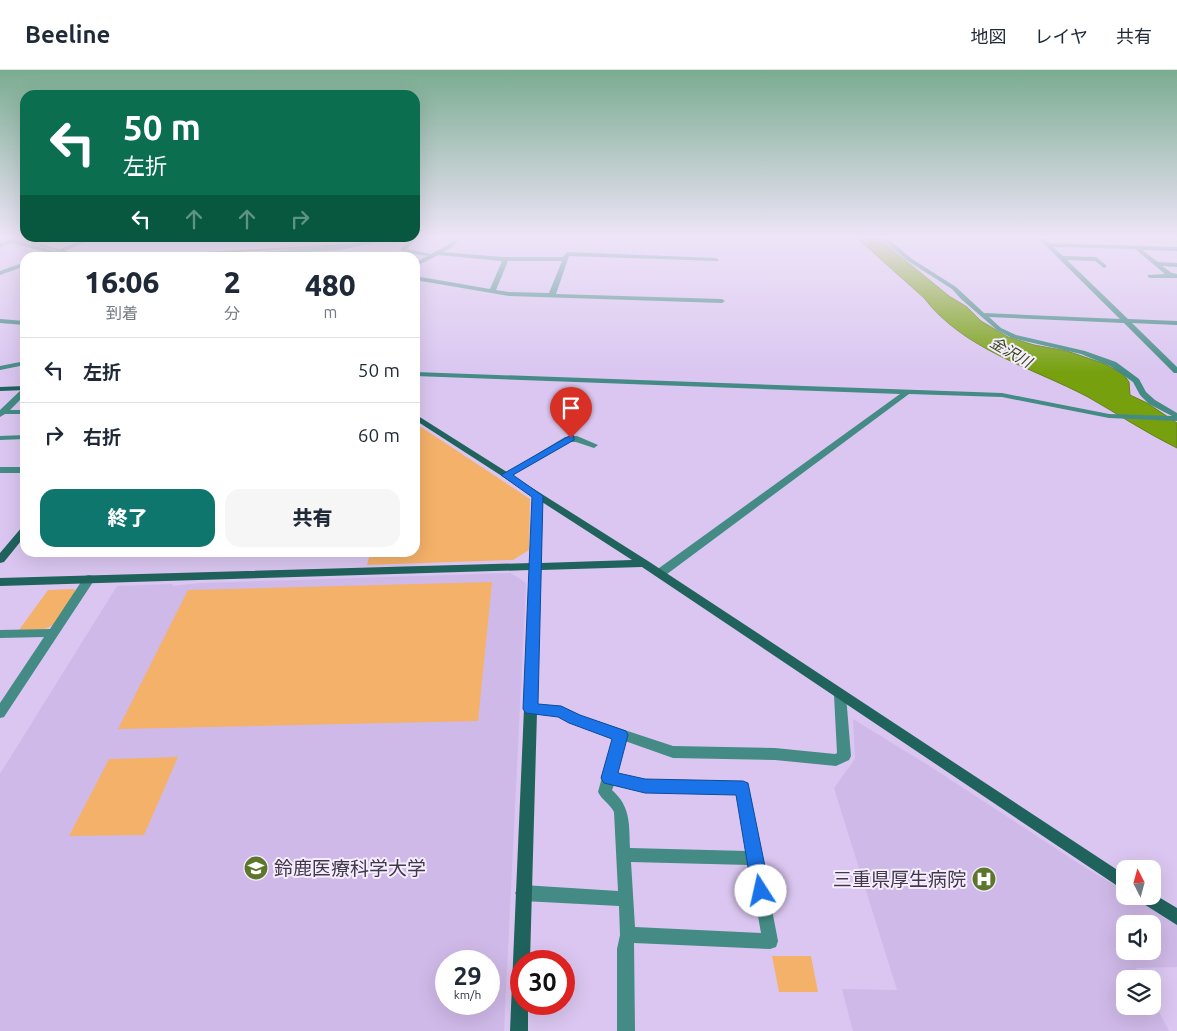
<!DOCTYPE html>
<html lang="ja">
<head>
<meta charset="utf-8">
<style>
	:root { --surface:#fff; --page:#f6f6f7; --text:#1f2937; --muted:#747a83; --line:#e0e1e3; --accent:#0f766e }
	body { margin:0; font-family:Ubuntu,"Noto Sans JP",sans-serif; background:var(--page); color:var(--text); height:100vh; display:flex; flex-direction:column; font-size:19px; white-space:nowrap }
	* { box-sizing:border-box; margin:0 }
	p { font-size:16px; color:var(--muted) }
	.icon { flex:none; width:28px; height:28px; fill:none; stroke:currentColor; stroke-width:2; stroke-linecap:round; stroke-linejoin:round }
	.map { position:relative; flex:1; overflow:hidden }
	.sheet { position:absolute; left:20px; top:182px; width:400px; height:305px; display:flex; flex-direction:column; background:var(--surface); border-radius:15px; box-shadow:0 5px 20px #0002 }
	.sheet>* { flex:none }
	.banner { position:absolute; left:20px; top:20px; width:400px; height:152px; border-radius:15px; box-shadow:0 5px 20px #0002; background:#0b6e4f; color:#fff; overflow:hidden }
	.needle { width:32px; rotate:354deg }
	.fabs { position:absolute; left:1116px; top:790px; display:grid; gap:10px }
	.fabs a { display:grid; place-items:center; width:45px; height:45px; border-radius:10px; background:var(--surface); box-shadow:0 5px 20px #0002; font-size:25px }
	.speed { position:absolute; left:435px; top:880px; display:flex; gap:10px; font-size:25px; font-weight:700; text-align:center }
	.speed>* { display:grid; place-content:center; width:65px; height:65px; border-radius:50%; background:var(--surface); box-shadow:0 5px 20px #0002; line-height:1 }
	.speed small { font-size:12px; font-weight:400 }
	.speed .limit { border:8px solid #d22; background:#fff; color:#111 }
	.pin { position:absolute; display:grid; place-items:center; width:42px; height:42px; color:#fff; margin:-51px -21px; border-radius:50% 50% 50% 0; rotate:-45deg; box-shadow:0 0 5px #0007 }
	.pin .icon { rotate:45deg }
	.me { position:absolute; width:55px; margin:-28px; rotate:350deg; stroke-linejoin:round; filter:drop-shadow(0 0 4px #0008) }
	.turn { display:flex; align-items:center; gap:18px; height:105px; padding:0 20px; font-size:22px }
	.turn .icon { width:65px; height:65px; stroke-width:2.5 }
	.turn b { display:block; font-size:35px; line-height:42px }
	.lanes { display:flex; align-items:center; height:48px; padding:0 20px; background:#0003; justify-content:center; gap:25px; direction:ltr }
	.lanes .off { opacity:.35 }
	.eta { display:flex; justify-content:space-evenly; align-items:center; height:85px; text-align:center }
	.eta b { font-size:30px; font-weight:800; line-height:35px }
	.button { display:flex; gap:10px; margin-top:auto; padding:10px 20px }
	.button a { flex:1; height:58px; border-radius:15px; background:var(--accent); color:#fff; font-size:20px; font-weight:800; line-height:58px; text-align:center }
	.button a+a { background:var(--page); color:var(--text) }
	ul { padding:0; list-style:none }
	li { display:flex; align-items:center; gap:15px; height:65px; padding:0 20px; border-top:1px solid var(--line) }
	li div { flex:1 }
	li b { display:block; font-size:19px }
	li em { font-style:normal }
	header { display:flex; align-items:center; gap:30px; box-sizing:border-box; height:70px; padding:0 25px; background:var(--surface); border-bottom:1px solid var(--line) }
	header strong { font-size:24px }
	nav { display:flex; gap:28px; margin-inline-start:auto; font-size:18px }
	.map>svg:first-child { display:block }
	.built { fill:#cfb9e8; fill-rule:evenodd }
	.green { fill:#f4b169 }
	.water { fill:#76a00e; stroke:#668120 }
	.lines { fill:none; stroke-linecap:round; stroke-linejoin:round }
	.stream { stroke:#668120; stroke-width:2 }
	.street { fill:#438b84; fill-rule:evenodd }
	.secondary { fill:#20625c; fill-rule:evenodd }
	.route { fill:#1a73e8; stroke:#114b97 }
	.labels { text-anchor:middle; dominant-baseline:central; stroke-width:4; stroke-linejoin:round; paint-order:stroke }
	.far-water-label { font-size:15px; font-style:italic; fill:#344614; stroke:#f5edfe }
	.near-poi-label { font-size:19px; fill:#41394a; stroke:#f5edfe; text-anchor:start }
</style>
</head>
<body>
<header>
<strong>Beeline</strong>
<nav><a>地図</a><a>レイヤ</a><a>共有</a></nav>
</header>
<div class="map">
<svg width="1177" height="961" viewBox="0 0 1177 961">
	<rect width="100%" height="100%" fill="#dac6f0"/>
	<path class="built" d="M511,503L526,513L504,961H0V704L117,516L172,514L173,516L200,513ZM446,891H489V934H446Z
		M853,649L928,695L1084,797L1125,821V826H1134L1177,851V897L1136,898L1141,909H1125V936H1152L1153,930L1169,961H853L842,919L897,920L834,718L855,689ZM1125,854H1152V881H1125Z"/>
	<path class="green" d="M415,353L530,429L529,480L513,490L367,495L370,483L415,482Z
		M492,512L478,651L118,659L188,520Z
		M74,519L76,522L53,555L45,559L19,560L48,520Z
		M178,687L144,765L69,766L109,689Z
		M772,886H811L818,922H779Z"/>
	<path class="water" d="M857,168H878L949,226L967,237L981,251L1008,267L1034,275L1067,281L1105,294L1124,305L1129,312L1130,325L1147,333L1177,353V378C1146,363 1118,344 1088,327C1031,297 964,280 924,228Z"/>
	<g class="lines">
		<path class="stream" d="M15,168L69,183L135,187L345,175"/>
		<path class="street" d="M88,168H96L62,182L95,188H76L56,185L49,188H41L49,183L12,173L0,177V173L12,169L55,181Z
			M387,168H400L339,180L222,188H187L339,176Z
			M411,168H417L407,179L431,184L448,175L455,168H461L452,177L443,182L503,187H563L567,182L716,188L719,190L718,191L569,186L556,224L722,229L725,231L722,233L509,226L415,210V206L490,219L502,191L438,185L415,197V193L427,186L401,181V179ZM508,191H562L549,223L509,222L496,220Z
			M880,168H887L912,189L956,217L984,243L1120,249L1038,168H1044L1050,173L1177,177V181L1142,180L1158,192L1177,193V197L1162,196L1172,203L1177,204V208H1150L1148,207V205L1165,204L1135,179L1053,177L1063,186L1096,187L1106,195V197L1104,198L1095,191L1067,190L1128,249L1177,251V255L1132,253L1177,297V303H1174L1124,253L989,247L1001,258L1016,265L1085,281L1116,292L1139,309L1146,322L1155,330L1177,343V351L1109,348L1002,327L909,324L663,507L659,508L654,504L655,501L900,324L415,306V302L1002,323L1109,344L1172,346L1149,334L1140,325L1133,312L1110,296L1081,284L1012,268L997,260L961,229L952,219L908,191Z
			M25,192V196L0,205V201Z
			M0,249L25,251V255L0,253Z
			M25,291V295L0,300V296Z
			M22,319H25V325L10,340H25V344H5L0,347V340Z
			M25,365V369L0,370V366Z
			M577,366L598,375L594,378L576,372H570L509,407H503L502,405L565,367Z
			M0,397H25V403H0Z
			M89,505L93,506L94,509L93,512L4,647L0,648V633L44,567L0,568V560L50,559L85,506Z
			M840,620L844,622L846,625L851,686L849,690L836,696L775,690L673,688L625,671L616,704L645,710L743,712L748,714L778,871L776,877L770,879L634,873L635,961H617V879L620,865L619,836L523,831L518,828L515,823L518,818L523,815L618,821L614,742C610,734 602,730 598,722L613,667L571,653L559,646L526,643L524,639L526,635L530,634L561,636L579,645L673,676L775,678L835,684L837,683L834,625L836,622ZM614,715L645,722L737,724L747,781L630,778C629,754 631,737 612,720ZM631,792L749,795L761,863L635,857Z"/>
		<path class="secondary" d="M25,316V320L0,321V317Z
			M415,344L648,491L1125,805V821L642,497L541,500L530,891H521V934H528V961H510L530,500L0,516V508L531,493L533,426L415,350ZM542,432L632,490L541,493Z
			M25,456V466L4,492L0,493V483L22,457Z
			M1152,823L1177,838V855L1139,831L1137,826H1152Z"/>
	</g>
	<linearGradient id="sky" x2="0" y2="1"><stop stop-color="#7aac91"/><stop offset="0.55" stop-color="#eee5f8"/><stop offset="1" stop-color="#eee5f8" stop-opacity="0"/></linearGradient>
	<rect width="1177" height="303" fill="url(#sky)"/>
	<path class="route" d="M571,365L574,366V370L513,405L543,426L538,634L561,636L580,645L626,661L628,665L618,703L645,709L743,711L748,713L770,821L767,827L761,830L755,827L752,821L736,725L645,723L604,713L601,708L612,669L569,653L558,647L526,643L523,639L532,427L501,405Z"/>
	<defs>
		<symbol id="university-disc" viewBox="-11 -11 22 22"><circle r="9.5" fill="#5c772b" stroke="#f5edfe"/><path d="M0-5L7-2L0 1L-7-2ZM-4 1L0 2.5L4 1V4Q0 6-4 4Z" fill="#fff"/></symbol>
		<symbol id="hospital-disc" viewBox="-11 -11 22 22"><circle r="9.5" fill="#5c772b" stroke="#f5edfe"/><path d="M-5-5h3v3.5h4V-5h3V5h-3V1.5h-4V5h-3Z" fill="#fff"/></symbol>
	</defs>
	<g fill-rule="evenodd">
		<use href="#university-disc" x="242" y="784" width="28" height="28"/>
		<use href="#hospital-disc" x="970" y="795" width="28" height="28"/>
	</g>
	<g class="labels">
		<g class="far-water-label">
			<text transform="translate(1011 282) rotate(30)">金沢川</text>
		</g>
		<g class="near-poi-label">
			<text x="274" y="798">鈴鹿医療科学大学</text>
			<text x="966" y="809" text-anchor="end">三重県厚生病院</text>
		</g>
	</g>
</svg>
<div class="fabs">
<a><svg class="needle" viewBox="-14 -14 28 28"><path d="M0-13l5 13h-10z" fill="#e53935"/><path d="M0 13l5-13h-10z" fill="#747a83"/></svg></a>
<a><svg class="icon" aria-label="sound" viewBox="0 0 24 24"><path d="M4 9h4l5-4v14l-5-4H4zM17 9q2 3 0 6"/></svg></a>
<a><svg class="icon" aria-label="layers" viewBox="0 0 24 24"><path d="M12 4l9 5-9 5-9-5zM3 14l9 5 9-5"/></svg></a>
</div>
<div class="speed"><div>29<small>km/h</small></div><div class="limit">30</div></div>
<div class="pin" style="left:571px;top:368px;background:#d93025"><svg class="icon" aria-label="arrive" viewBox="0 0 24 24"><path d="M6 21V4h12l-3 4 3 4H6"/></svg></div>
<svg class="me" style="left:761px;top:821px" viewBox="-20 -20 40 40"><circle r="19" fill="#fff"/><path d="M0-13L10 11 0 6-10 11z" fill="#1a73e8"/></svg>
<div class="banner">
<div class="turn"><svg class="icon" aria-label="left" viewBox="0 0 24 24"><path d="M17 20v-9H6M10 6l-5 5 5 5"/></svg><div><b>50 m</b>左折</div></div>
<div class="lanes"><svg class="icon" aria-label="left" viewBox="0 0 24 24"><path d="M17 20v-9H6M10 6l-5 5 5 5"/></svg><svg class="icon off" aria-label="ahead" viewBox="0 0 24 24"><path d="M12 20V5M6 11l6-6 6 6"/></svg><svg class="icon off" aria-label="ahead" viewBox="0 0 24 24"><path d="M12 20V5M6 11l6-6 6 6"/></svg><svg class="icon off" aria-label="right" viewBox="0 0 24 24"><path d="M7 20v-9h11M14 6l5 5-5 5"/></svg></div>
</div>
<section class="sheet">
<div class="eta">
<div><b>16:06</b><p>到着</p></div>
<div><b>2</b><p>分</p></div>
<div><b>480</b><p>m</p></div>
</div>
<ul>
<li><svg class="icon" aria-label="left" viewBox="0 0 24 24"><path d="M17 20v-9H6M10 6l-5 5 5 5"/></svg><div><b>左折</b></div><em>50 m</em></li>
<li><svg class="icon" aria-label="right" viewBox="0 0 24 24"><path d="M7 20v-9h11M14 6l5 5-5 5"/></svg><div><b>右折</b></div><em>60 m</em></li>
</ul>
<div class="button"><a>終了</a><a>共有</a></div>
</section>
</div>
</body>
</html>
